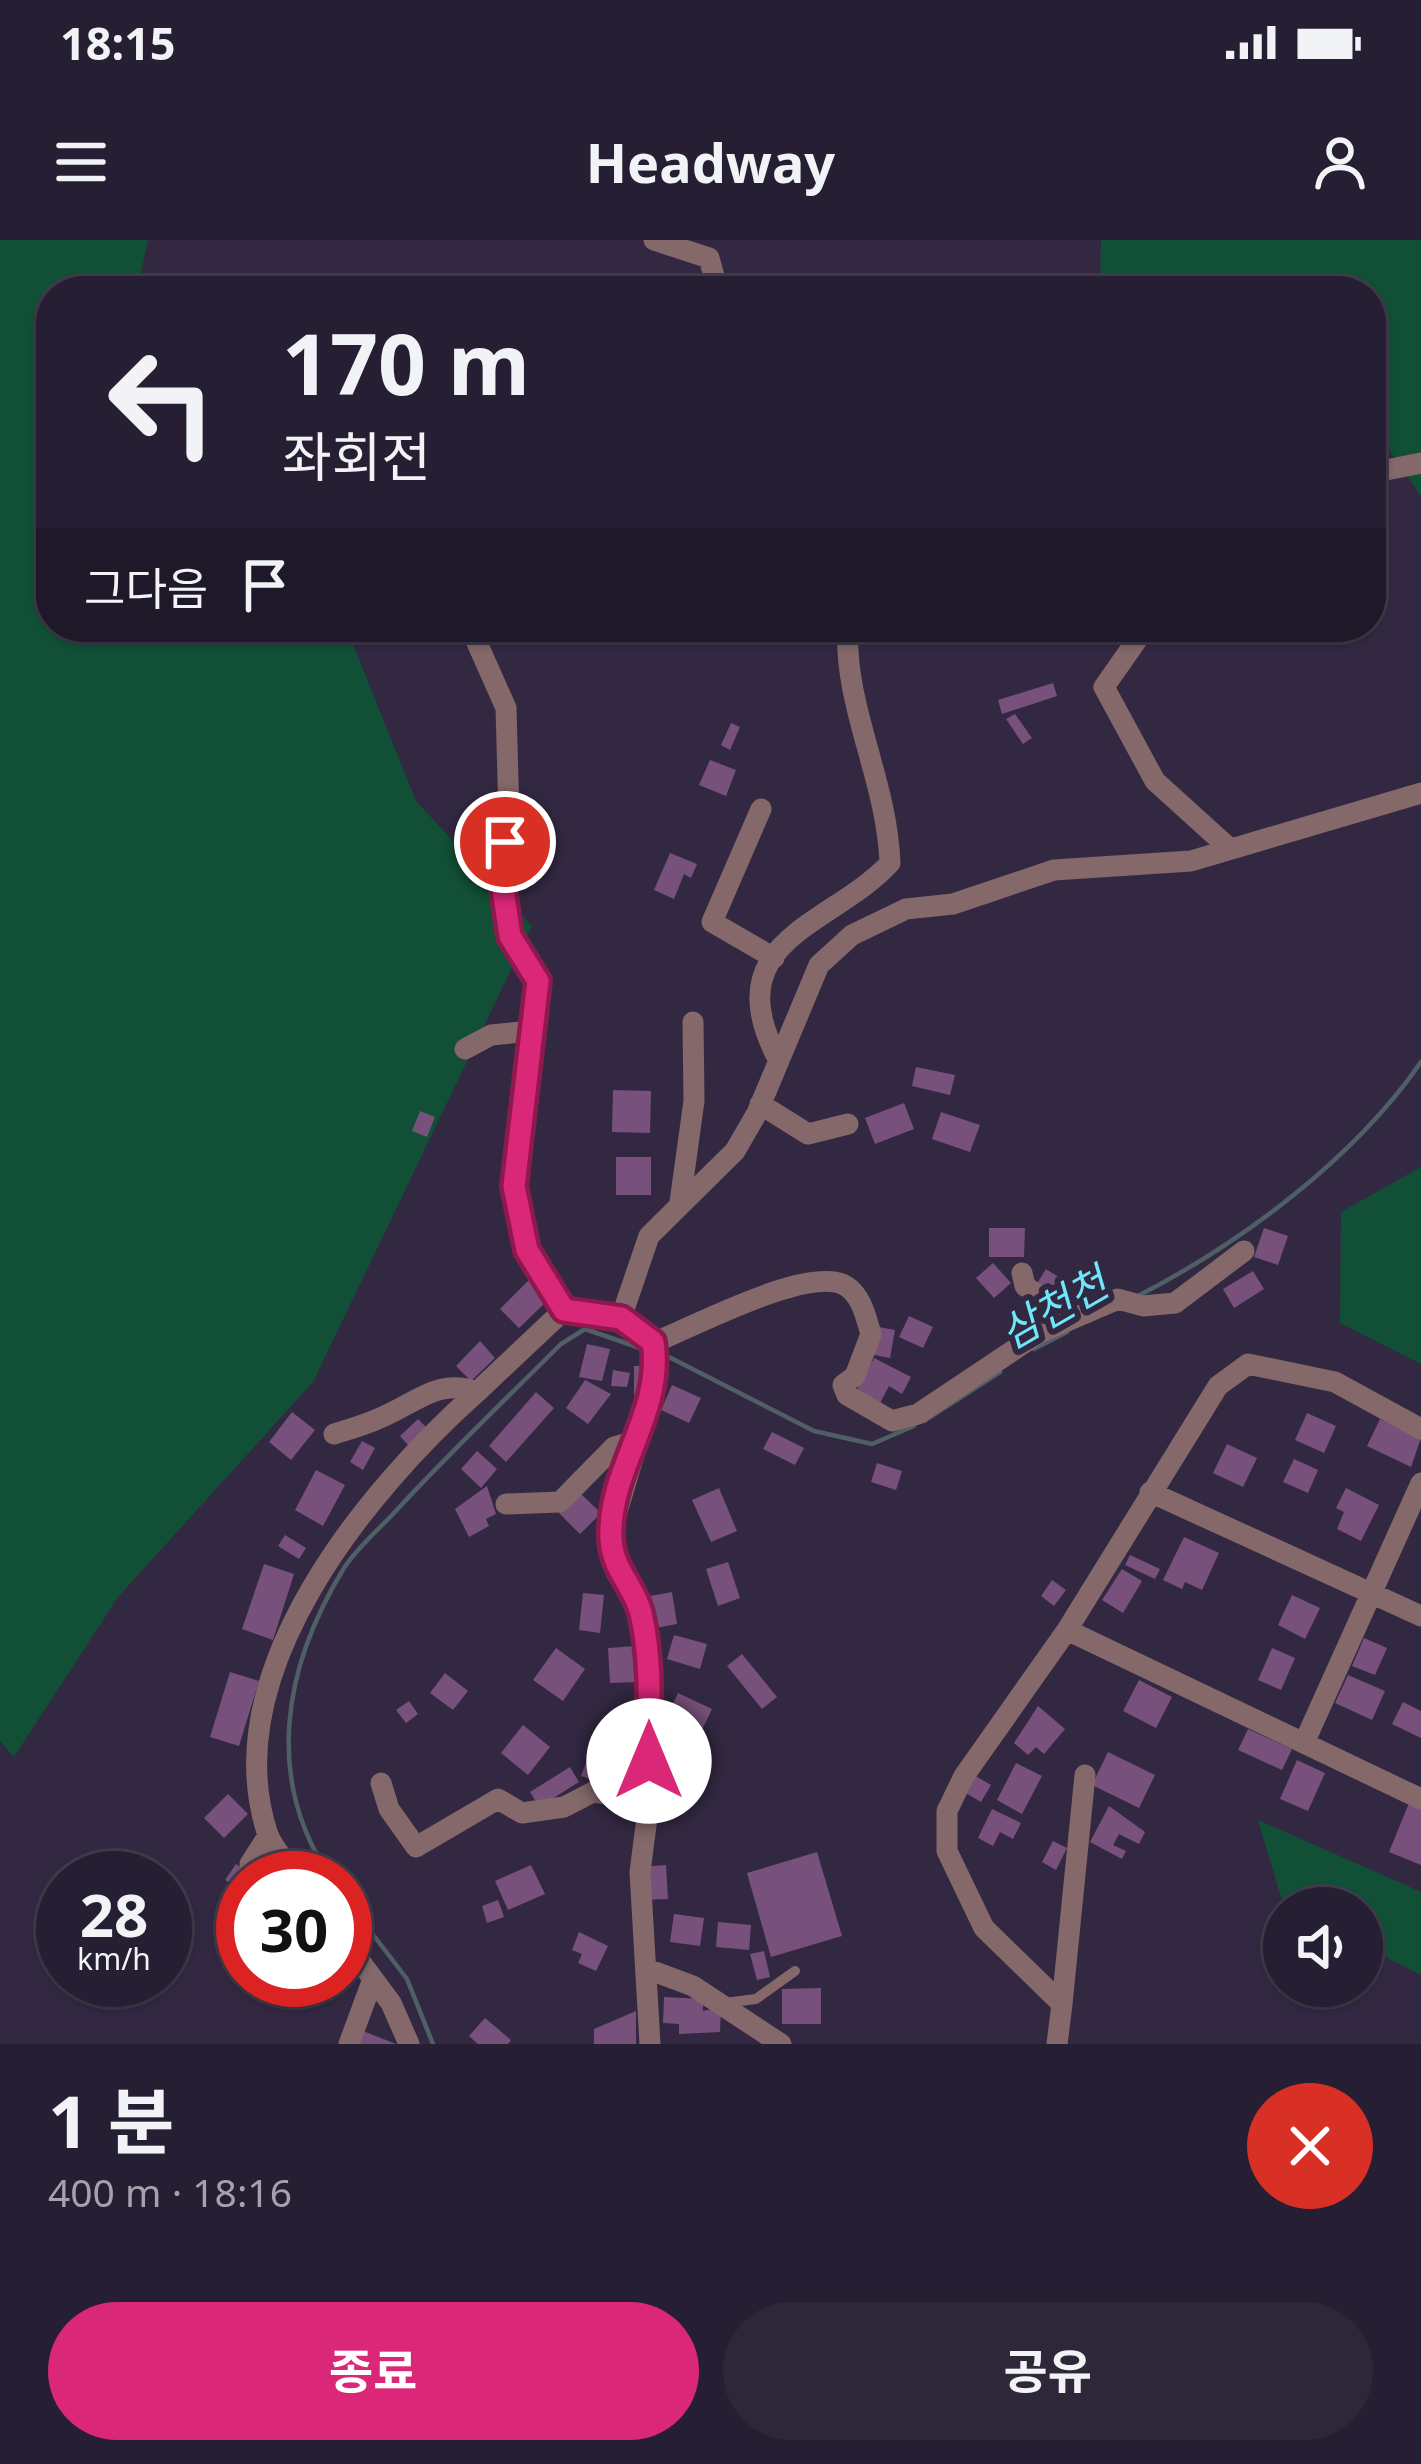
<!DOCTYPE html>
<html lang="ko">
<head>
<meta charset="utf-8">
<style>
	:root { --surface:#261e32; --page:#2e273a; --text:#f1f3f6; --muted:#a4a2ac; --line:#423c4d; --accent:#db2777 }
	body { margin:0; font-family:"Noto Sans","Noto Sans KR",sans-serif; background:var(--page); color:var(--text); height:100vh; display:flex; flex-direction:column; font-size:45px; white-space:nowrap }
	* { box-sizing:border-box; margin:0 }
	p { font-size:39px; color:var(--muted) }
	.icon { flex:none; width:66px; height:66px; fill:none; stroke:currentColor; stroke-width:2; stroke-linecap:round; stroke-linejoin:round }
	.map { position:relative; height:1804px; overflow:hidden }
	.drawer { display:flex; flex-direction:column; background:var(--surface); flex:1 }
	.drawer>* { flex:none }
	.banner { position:absolute; left:36px; top:36px; width:1350px; height:366px; border-radius:48px; box-shadow:0 3px 9px #0004,0 0 0 3px var(--line); background:#261e32; color:var(--text); overflow:hidden }
	.fabs { position:absolute; left:1263px; top:1647px; display:grid; gap:24px }
	.fabs a { display:grid; place-items:center; width:120px; height:120px; border-radius:50%; background:var(--surface); box-shadow:0 3px 9px #0004,0 0 0 3px var(--line); font-size:60px }
	.speed { position:absolute; left:36px; top:1611px; display:flex; gap:24px; font-size:60px; font-weight:700; text-align:center }
	.speed>* { display:grid; place-content:center; width:156px; height:156px; border-radius:50%; background:var(--surface); box-shadow:0 3px 9px #0004,0 0 0 3px var(--line); line-height:1 }
	.speed small { font-size:30px; font-weight:400 }
	.speed .limit { border:18px solid #d22; background:#fff; color:#111 }
	.pin { position:absolute; display:grid; place-items:center; width:102px; height:102px; color:#fff; margin:-51px; border:6px solid #fff; border-radius:50%; box-shadow:0 3px 12px #0007 }
	.me { position:absolute; width:132px; margin:-66px; rotate:0deg; stroke-linejoin:round; filter:drop-shadow(0 0 9px #0008) }
	.turn { display:flex; align-items:center; gap:42px; height:252px; padding:0 48px; font-size:54px }
	.turn .icon { width:156px; height:156px; stroke-width:2.5 }
	.turn b { display:block; font-size:84px; line-height:102px }
	.then { display:flex; align-items:center; height:114px; padding:0 48px; background:#0003; gap:24px; font-size:45px }
	.round { display:grid; place-items:center; flex:none; width:126px; height:126px; border-radius:63px; background:var(--page) }
	.headline { display:flex; align-items:center; justify-content:space-between; height:204px; padding:0 48px }
	h1 { font-size:72px; font-weight:700; line-height:90px }
	.action { display:flex; gap:24px; margin-top:auto; padding:24px 48px }
	.action a { flex:1; height:138px; border-radius:72px; background:var(--accent); color:#fff; font-size:48px; font-weight:700; line-height:138px; text-align:center }
	.action a+a { background:var(--page); color:var(--text) }
	.status { display:flex; justify-content:space-between; align-items:center; height:84px; padding:0 60px; background:var(--surface); direction:ltr }
	.status svg { height:33px; fill:currentColor }
	header { display:flex; justify-content:space-between; align-items:center; height:156px; padding:0 48px; background:var(--surface); font-size:54px; font-weight:700 }
	.map>svg:first-child { display:block }
	.green { fill:#115037 }
	.lines { fill:none; stroke-linecap:round; stroke-linejoin:round }
	.stream { stroke:#4e5f65; stroke-width:4.5 }
	.building { fill:#77517c }
	.lane { stroke:#84686a; stroke-width:10 }
	.street { stroke:#84686a; stroke-width:21 }
	.route-casing { stroke:#8e194d; stroke-width:30 }
	.route { stroke:#db2777; stroke-width:21 }
	.labels { text-anchor:middle; dominant-baseline:central; stroke-width:12; stroke-linejoin:round; paint-order:stroke }
	.water-label { font-size:42px; font-style:italic; fill:#6ee7f8; stroke:#332842 }
</style>
</head>
<body>
<div class="status"><b>18:15</b><svg viewBox="0 0 49 12"><path d="M0 12V9h3v3zM5 12V6h3v6zM10 12V3h3v9zM15 12V0h3v12zM26 1h20v11H26zM47 4h2v5h-2z"/></svg></div>
<header><svg class="icon" aria-label="menu" viewBox="0 0 24 24"><path d="M4 6h16M4 12h16M4 18h16"/></svg>Headway<svg class="icon" aria-label="person" viewBox="0 0 24 24"><circle cx="12" cy="8" r="4"/><path d="M4 21q1-7 8-7t8 7"/></svg></header>
<div class="map">
<svg width="1421" height="1804" viewBox="0 0 1421 1804">
	<rect width="100%" height="100%" fill="#332842"/>
	<path class="green" d="M0,0H148L137,51H51V387H346L416,561L532,686L313,1142L118,1357L14,1517L0,1501Z
		M1101,0H1421V256L1383,201L1371,198V51H1100Z
		M1421,927V1124L1340,1083L1341,972Z
		M1258,1580L1421,1652V1735L1362,1705V1668L1283,1664Z"/>
	<g class="lines">
		<path class="stream" d="M1136,1057C1241,1003 1353,920 1421,822
			M1034,1109L1067,1092
			M669,1117L814,1191L872,1204L914,1186
			M924,1181L1000,1132
			M331,1638C263,1538 284,1426 344,1328C357,1308 377,1291 393,1274C447,1215 505,1160 561,1104L585,1089L640,1108
			M345,1658L407,1739L433,1804"/>
	</g>
	<path class="building" d="M1053,443L1057,456L1002,474L998,460Z
		M1015,474L1032,498L1023,504L1006,479Z
		M731,483L740,487L730,510L721,505Z
		M710,520L736,530L726,556L699,545Z
		M670,613L697,624L691,638L684,634L674,659L654,650Z
		M916,827L955,835L950,855L912,846Z
		M613,850L651,851L650,893L612,892Z
		M904,863L914,889L875,904L865,878Z
		M420,871L435,877L427,897L412,891Z
		M941,872L980,885L970,912L932,899Z
		M616,917H651V955H616Z
		M989,988H1025L1024,1017H989Z
		M1264,988L1288,996L1278,1025L1254,1017Z
		M993,1023L1011,1043L994,1058L976,1038Z
		M1046,1029L1074,1047L1064,1063L1036,1045Z
		M1253,1031L1264,1049L1234,1068L1223,1049Z
		M533,1036L545,1063L519,1088L500,1069Z
		M909,1076L933,1087L923,1108L899,1097Z
		M879,1087L895,1090L890,1118L874,1115Z
		M480,1101L495,1118L471,1141L456,1126Z
		M587,1104L610,1109L602,1141L579,1137Z
		M874,1118L911,1137L902,1154L889,1146L879,1165L856,1152Z
		M634,1126H650L648,1154L634,1156Z
		M613,1130L630,1133L627,1147L611,1146Z
		M585,1140L611,1154L588,1184L566,1168Z
		M672,1145L701,1158L689,1183L661,1170Z
		M536,1152L554,1168L506,1222L489,1206Z
		M292,1172L315,1190L291,1220L269,1202Z
		M1307,1173L1336,1186L1324,1213L1295,1200Z
		M418,1179L426,1187L409,1206L400,1196Z
		M1380,1179L1421,1198L1411,1227L1367,1206Z
		M772,1192L804,1208L795,1225L763,1209Z
		M362,1201L375,1208L363,1230L350,1222Z
		M1227,1204L1257,1218L1243,1247L1213,1233Z
		M477,1211L497,1229L481,1248L461,1229Z
		M1294,1219L1318,1230L1308,1253L1283,1242Z
		M877,1223L902,1231L896,1250L871,1242Z
		M316,1230L345,1245L323,1286L295,1270Z
		M487,1246L496,1274L486,1279L489,1286L469,1297L455,1269Z
		M719,1248L737,1291L711,1302L692,1260Z
		M1346,1248L1379,1265L1361,1301L1337,1289L1344,1272L1336,1268Z
		M580,1253L601,1273L580,1294L559,1273Z
		M285,1295L306,1308L299,1319L278,1306Z
		M1184,1297L1219,1313L1202,1350L1185,1342L1182,1349L1163,1340Z
		M1130,1315L1160,1329L1155,1339L1125,1325Z
		M728,1322L740,1358L718,1366L706,1329Z
		M264,1324L294,1334L273,1400L242,1389Z
		M1122,1329L1142,1341L1123,1373L1102,1360Z
		M1052,1340L1066,1350L1054,1366L1041,1356Z
		M672,1352L677,1384L650,1389L645,1357Z
		M583,1353L604,1355L600,1393L579,1390Z
		M1292,1355L1320,1368L1305,1399L1278,1385Z
		M674,1395L707,1404L700,1429L667,1419Z
		M1364,1398L1387,1408L1375,1435L1352,1426Z
		M636,1406L638,1442L610,1443L608,1408Z
		M556,1408L585,1429L563,1461L533,1440Z
		M1272,1408L1295,1418L1281,1450L1258,1440Z
		M742,1414L777,1457L762,1469L727,1426Z
		M230,1432L259,1441L239,1506L210,1497Z
		M445,1433L468,1451L453,1470L430,1453Z
		M1348,1435L1385,1451L1372,1480L1335,1463Z
		M1139,1440L1172,1457L1156,1488L1123,1471Z
		M678,1453L712,1469L703,1488L669,1472Z
		M409,1461L418,1474L406,1483L396,1470Z
		M1403,1462L1421,1471V1498L1392,1484Z
		M1038,1466L1065,1489L1044,1514L1036,1507L1028,1515L1014,1503Z
		M523,1485L550,1507L528,1535L501,1513Z
		M1248,1489L1292,1509L1282,1530L1238,1510Z
		M679,1505L696,1513L691,1524L703,1529L697,1542L687,1537L680,1551L661,1542Z
		M592,1507L615,1516L605,1544L581,1536Z
		M622,1507H642L643,1546H631V1529H622Z
		M1108,1512L1155,1535L1139,1568L1092,1545Z
		M1297,1520L1325,1533L1308,1571L1280,1559Z
		M1016,1523L1042,1536L1022,1574L997,1560Z
		M570,1527L579,1542L539,1567L530,1552Z
		M974,1535L991,1545L981,1562L964,1552Z
		M228,1554L248,1574L224,1598L204,1578Z
		M1409,1563L1421,1568V1625L1389,1612Z
		M1109,1566L1145,1592L1139,1604L1119,1594L1113,1605L1126,1611L1122,1619L1090,1602Z
		M992,1569L1021,1583L1013,1599L1000,1592L993,1606L978,1598Z
		M1053,1601L1067,1608L1056,1630L1042,1622Z
		M817,1612L842,1696L771,1717L747,1633Z
		M236,1624L252,1635L243,1638V1651L225,1640Z
		M531,1625L545,1654L508,1670L495,1641Z
		M666,1625L668,1659L642,1660L641,1627Z
		M498,1660L504,1677L487,1683L482,1666Z
		M674,1674L704,1678L700,1706L670,1702Z
		M718,1682L751,1685L749,1710L716,1707Z
		M579,1692L608,1706L596,1731L578,1723L582,1714L572,1710Z
		M764,1711L770,1737L757,1740L750,1714Z
		M821,1748V1784H782V1749Z
		M664,1757L703,1759V1771L721,1767L720,1792L679,1794V1784L663,1783Z
		M636,1771V1804H594V1789Z
		M485,1778L511,1800L508,1804H478L469,1796Z
		M363,1791L396,1804H358Z"/>
	<g class="lines">
		<path class="lane" d="M724,1763L756,1759L795,1731"/>
		<path class="street" d="M654,0L709,18L718,51
			M1371,233L1421,223
			M470,387L506,468L509,576L501,629L510,696L538,741L514,946L527,1011L564,1070
			M1146,387L1104,447L1155,541L1229,608
			M761,569L712,682L774,718
			M465,809L491,795L531,791
			M776,815C717,699 833,685 890,623C887,540 843,464 848,387
			M760,864L808,894L848,884
			M680,962L694,861L693,782
			M1022,1033L1025,1046L1049,1063L1039,1093
			M621,1078L649,996L735,911L757,873L819,725L852,695L906,669L953,664L1054,630L1191,621L1421,553
			M653,1103C691,1088 810,1024 846,1046C862,1056 866,1078 871,1094L855,1136L843,1145L847,1155L892,1181L918,1174L1039,1093L1118,1059L1143,1066L1175,1063L1244,1011
			M334,1194C350,1189 365,1185 380,1178C415,1164 438,1137 477,1152L564,1070L621,1078L653,1103L658,1135L610,1295L616,1332L640,1369L648,1428L649,1562L640,1632L650,1804
			M1150,1252L1421,1376
			M506,1264L560,1262L614,1207L638,1200
			M1067,1390L1421,1559
			M1304,1503L1421,1243
			M381,1543L389,1569L416,1607L498,1559L522,1573L564,1567L593,1552L624,1557L648,1571
			M250,1624L268,1596
			M297,1638C288,1624 272,1608 267,1592C216,1432 366,1251 477,1152
			M345,1701L391,1763L409,1804
			M650,1730L693,1746L781,1804
			M1062,1764L1085,1535
			M349,1804L373,1739
			M1057,1804L1062,1764L984,1688L947,1611V1571L964,1536L1067,1390L1218,1146L1248,1124L1335,1142L1421,1189"/>
	</g>
	<g class="lines">
		<defs>
			<path id="route" d="M505,602L500,629L510,696L538,741L514,946L527,1010L564,1070L621,1078L653,1102C664,1173 608,1229 611,1298C612,1329 634,1346 641,1373C652,1421 649,1472 649,1521"/>
		</defs>
		<use href="#route" class="route-casing"/>
		<use href="#route" class="route"/>
	</g>
	<g class="labels">
		<g class="water-label">
			<text transform="translate(1053 1067) rotate(-30)">삼천천</text>
		</g>
	</g>
</svg>
<div class="fabs">
<a><svg class="icon" aria-label="sound" viewBox="0 0 24 24"><path d="M4 9h4l5-4v14l-5-4H4zM17 9q2 3 0 6"/></svg></a>
</div>
<div class="speed"><div>28<small>km/h</small></div><div class="limit">30</div></div>
<div class="pin" style="left:505px;top:602px;background:#d93025"><svg class="icon" aria-label="arrive" viewBox="0 0 24 24"><path d="M6 21V4h12l-3 4 3 4H6"/></svg></div>
<svg class="me" style="left:649px;top:1521px" viewBox="-20 -20 40 40"><circle r="19" fill="#fff"/><path d="M0-13L10 11 0 6-10 11z" fill="#db2777"/></svg>
<div class="banner">
<div class="turn"><svg class="icon" aria-label="left" viewBox="0 0 24 24"><path d="M17 20v-9H6M10 6l-5 5 5 5"/></svg><div><b>170 m</b>좌회전</div></div>
<div class="then">그다음<svg class="icon" aria-label="arrive" viewBox="0 0 24 24"><path d="M6 21V4h12l-3 4 3 4H6"/></svg></div>
</div>
</div>
<section class="drawer">
<div class="headline"><div><h1>1 분</h1><p>400 m · 18:16</p></div><a class="round" style="background:#d93025;color:#fff"><svg class="icon" aria-label="close" viewBox="0 0 24 24"><path d="M6 6l12 12M18 6L6 18"/></svg></a></div>
<div class="action"><a>종료</a><a>공유</a></div>
</section>
</body>
</html>
